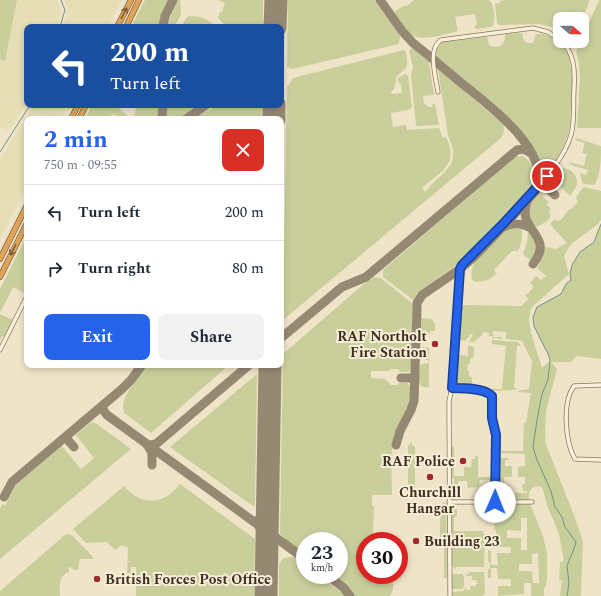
<!DOCTYPE html>
<html lang="en">
<head>
<meta charset="utf-8">
<style>
	:root { --surface:#fff; --page:#f2f2f3; --text:#1f2937; --muted:#747a83; --line:#e0e1e3; --accent:#2563eb }
	body { margin:0; font-family:Spectral,serif; background:var(--page); color:var(--text); height:100vh; display:flex; flex-direction:column; font-size:15px; white-space:nowrap }
	* { box-sizing:border-box; margin:0 }
	p { font-size:13px; color:var(--muted) }
	.icon { flex:none; width:22px; height:22px; fill:none; stroke:currentColor; stroke-width:2; stroke-linecap:round; stroke-linejoin:round }
	.map { position:relative; flex:1; overflow:hidden }
	.drawer { position:absolute; left:24px; top:116px; width:260px; height:252px; display:flex; flex-direction:column; background:var(--surface); border-radius:8px; box-shadow:0 2px 6px #0003 }
	.drawer>* { flex:none }
	.top-card { position:absolute; left:24px; top:24px; width:260px; height:84px; border-radius:8px; box-shadow:0 2px 6px #0003; background:#1a4fa0; color:#fff; overflow:hidden }
	.needle { width:26px; rotate:111deg }
	.fabs { position:absolute; left:553px; top:12px; display:grid; gap:8px }
	.fabs a { display:grid; place-items:center; width:36px; height:36px; border-radius:8px; background:var(--surface); box-shadow:0 2px 6px #0003; font-size:20px }
	.speed { position:absolute; left:296px; top:532px; display:flex; gap:8px; font-size:20px; font-weight:700; text-align:center }
	.speed>* { display:grid; place-content:center; width:52px; height:52px; border-radius:50%; background:var(--surface); box-shadow:0 2px 6px #0003; line-height:1 }
	.speed small { font-size:10px; font-weight:400 }
	.speed .limit { border:6px solid #d22; background:#fff; color:#111 }
	.pin { position:absolute; display:grid; place-items:center; width:34px; height:34px; color:#fff; margin:-17px; border:2px solid #fff; border-radius:50%; box-shadow:0 1px 4px #0007 }
	.me { position:absolute; width:44px; margin:-22px; rotate:1deg; stroke-linejoin:round; filter:drop-shadow(0 0 3px #0008) }
	.turn { display:flex; align-items:center; gap:14px; height:84px; padding:0 20px; font-size:18px }
	.turn .icon { width:52px; height:52px; stroke-width:2.5 }
	.turn b { display:block; font-size:28px; line-height:34px }
	.round { display:grid; place-items:center; flex:none; width:42px; height:42px; border-radius:8px; background:var(--page) }
	.head { display:flex; align-items:center; justify-content:space-between; height:68px; padding:0 20px }
	h1 { font-size:24px; font-weight:700; line-height:30px; color:var(--accent) }
	.action { display:flex; gap:8px; margin-top:auto; padding:8px 20px }
	.action a { flex:1; height:46px; border-radius:8px; background:var(--accent); color:#fff; font-size:16px; font-weight:700; line-height:46px; text-align:center }
	.action a+a { background:var(--page); color:var(--text) }
	ul { padding:0; list-style:none }
	li { display:flex; align-items:center; gap:12px; height:56px; padding:0 20px; border-top:1px solid var(--line) }
	li div { flex:1 }
	li b { display:block; font-size:15px }
	li em { font-style:normal }
	.map>svg:first-child { display:block }
	.farmland { fill:#e6deb5 }
	.green { fill:#c9cf9b; fill-rule:evenodd }
	.lines { fill:none; stroke-linecap:round; stroke-linejoin:round }
	.stream { stroke:#6f938a; stroke-width:1 }
	.taxiway { stroke:#968974; stroke-width:9 }
	.runway { stroke:#968974; stroke-width:23 }
	.minor-casing { stroke:#8d765c; stroke-width:5 }
	.highway-casing { stroke:#5b4430; stroke-width:6 }
	.minor { stroke:#faf1dc; stroke-width:3.5 }
	.highway { stroke:#e0a458; stroke-width:5 }
	.oneway { stroke:#7e5d36 }
	.route-casing { stroke:#184099; stroke-width:10 }
	.route { stroke:#2563eb; stroke-width:7 }
	.poi-dot { fill:#9e2a2b; stroke:#f7eed8; stroke-width:1.5 }
	.labels { text-anchor:middle; dominant-baseline:central; stroke-width:4; stroke-linejoin:round; paint-order:stroke }
	.poi-label { font-size:14px; font-weight:bold; fill:#3d2e20; stroke:#f7eed8; text-anchor:end }
</style>
</head>
<body>
<div class="map">
<svg width="601" height="596" viewBox="0 0 601 596">
	<rect width="100%" height="100%" fill="#f0e4c8"/>
	<path class="farmland" d="M17,0H58L61,11L57,27H27V104L8,131L0,126V59L5,60Z
		M64,0H122L108,27H63L68,10Z
		M34,105H68L61,119H27V185L0,239V159Z"/>
	<path class="green" d="M0,0H17L5,61L0,59Z
		M145,0H169L161,18L160,27H131Z
		M178,0H180L181,15L174,27H168L170,17Z
		M218,0H263V27H227L218,18L220,12H222L225,3Z
		M288,0H374L400,36L399,44L292,69L287,67Z
		M414,0H489C495,6 496,21 492,27L476,29L474,27L477,24L475,14L455,17L458,31C446,34 422,42 412,35C404,30 399,21 393,13L403,6H407Z
		M507,0H590L582,20V19H569L555,15L552,23L553,25L552,27L539,24L499,25L497,23L495,4L500,3V1Z
		M599,0H601V128H577L580,78L579,63L576,52Z
		M189,16C201,16 208,19 216,27H181L186,18Z
		M522,33L524,41L528,43H533L536,34C542,33 546,35 551,37C577,50 572,82 571,106C570,116 571,127 567,137C563,151 554,162 546,174L531,145L506,116L436,56L437,48L442,42L487,37L489,45C499,51 506,43 505,34Z
		M413,48L429,62L434,95L423,96L424,103L428,107H433L432,104H435L439,125L418,126L416,125L411,75L413,67L409,50Z
		M404,50L406,52C408,67 409,66 397,76L394,89L391,92V94L402,93L401,85L398,81V78L405,74L408,76L412,107L408,110L391,113L393,127L406,125L407,130L439,128L443,138L446,137C460,166 439,172 422,188L425,192C429,188 431,184 435,181C452,166 459,158 448,136L438,69L503,124C505,130 504,133 501,138L283,320L287,87L293,78Z
		M92,105H115L126,114L127,119H117V115L111,114L112,119H85Z
		M137,105H158V119H133Z
		M166,105H196L179,119H166Z
		M219,105H262L261,119H194L201,114Z
		M576,138L601,146C601,158 601,176 594,185L584,184L582,182L580,173L586,175L588,170L571,165L569,162L584,166L587,154L582,153L585,143L575,140Z
		M522,156C535,161 536,177 532,190L469,256L418,292L413,300L383,277V270L515,157Z
		M563,168C571,169 578,175 577,184C576,188 572,193 570,196L556,182L551,181L560,169Z
		M584,187L601,191V220L597,225L571,244L564,256L569,274L531,308L529,319L531,333L542,368L550,361L549,356L534,326L533,317L537,307L561,294L566,284L571,280L570,274L572,265L580,252L594,242L601,224V359L577,356L571,362H551L557,369L546,411L545,442L574,515L583,542L581,596H560L562,580H559L560,562L564,561L559,534L547,505L543,490L541,487C531,485 528,491 529,500H501L498,497V494L500,493H527V491H523L522,485L525,484V477H518V467L525,466V454L500,453L498,451L499,440L501,439V451H523L524,423H526L531,393L517,392L521,390L529,389L532,361L522,341L506,339V332L493,331V337H502V339L492,338V336H489V333L483,332L482,335L474,342H469L473,334H471L465,341L457,340L459,308L461,305L521,306L529,299L525,296L534,287L530,283L536,276L541,280L546,276L537,268L543,256L545,247L556,249L567,243L550,224L555,219L557,221L561,220L569,209H571L578,202L576,198L581,190Z
		M540,194H542L543,197L549,202L547,205L551,209L549,212L551,216L547,221L537,227C529,223 526,212 531,204C533,200 537,197 540,194Z
		M512,228L521,229C524,235 521,244 518,251H512L494,270L497,273C492,279 484,282 476,282L472,280C471,274 471,269 474,264C479,256 503,231 512,228Z
		M528,231C537,240 539,251 532,262L523,254L527,242Z
		M27,235V284L25,289L27,290L26,294L13,287L0,313V289Z
		M375,277L382,279L413,304L411,369L408,372H400L398,369H391L389,371H371V378L385,379L391,385H397L399,383H408C418,399 400,421 394,435C390,446 392,481 392,495H372V506H374L373,534H392V541H365V575H393V590L390,596H354L349,586L334,575H339V541H305V554L286,540L280,533L283,354L365,283Z
		M0,314L13,320L5,337L2,336L0,341Z
		M421,318L432,319L435,325V331H430V334H423L420,331Z
		M492,340L518,342L521,346H517L514,388H518L514,390L489,391V389H502L506,346L492,344Z
		M458,345H459V355L468,356V346L467,345L472,346L474,348V357L470,359V364H468L467,371H469V375L472,378V384L470,386H456L455,384Z
		M422,347L429,348V387H422L419,383V369L422,364L429,363L428,360H426V354L422,353L420,351Z
		M147,365H229L151,433L124,413C119,394 139,381 147,365Z
		M257,374L255,506H253L170,447Z
		M91,422L97,424L131,449L0,559V509L2,504L5,505L16,485L62,446L81,469L94,458L76,435Z
		M412,441V446H415V495L417,496L416,498L412,499L408,495V446Z
		M454,446V476H464V467H471L472,459H475V456H478V477H493V487L490,488V480H480L479,487L468,488L467,481H458V488L460,489V491H456V500H453L451,497V487H454V478H451V448Z
		M501,458H508V460H505V466H512V477H504V485H509L508,491H500L498,489L499,480V460Z
		M180,484L255,539L254,596H136V567H131V578L127,579L128,548L122,545L115,550L107,542L86,543L73,529L124,486C142,507 164,505 180,484Z
		M442,502L446,503L447,578H444V548H439V539L440,538V504H443Z
		M495,504H530L531,506L543,536L547,553V577L546,586L544,588V596H531V583H524V594L498,596V586H511V579H498L497,568H491V578H488V569H490V563L488,562V550L491,551V565H498L497,553H511V547H498L497,536L496,535V530H494ZM521,518H527V550H521V538H507V530L521,531ZM538,553L539,583H533L532,571H519V564H532V554Z
		M451,509H457V516L454,517V531H484L483,532V534H485L484,567H456V569L452,566Z
		M66,534L72,535L93,557V559H80L78,570H74L70,567H69V572C58,576 60,586 60,596H0V591Z
		M289,557H294L305,565V575H318L344,594L345,596H279V564L284,558Z
		M484,570L485,594H483V596H452L453,592L463,591L466,587V590H470V586H476V584H478L476,580H470L472,579V576H466V574H468L469,572H484Z
		M453,574H462L464,577V586L462,589H453L451,588L452,576Z"/>
	<g class="lines">
		<path class="stream" d="M60,27L65,10L61,0
			M0,152L30,105
			M567,596L569,583L567,566L575,546L576,542L565,527L562,517L555,507L551,491L537,460L533,447L537,420L542,394L548,380L550,361L549,356L534,326L533,317L537,307L561,294L566,284L571,280L570,274L572,265L580,252L594,242L601,224"/>
		<path class="taxiway" d="M380,0L402,31L413,43C431,57 448,72 465,86C491,107 554,153 535,192L501,229L474,257L460,269L422,295L417,303V309L414,401L411,410L400,431L396,445
			M163,27L165,16L173,0
			M162,119L163,105
			M186,119L206,105
			M539,176L542,183L555,195
			M527,202C516,231 556,235 533,264
			M504,227C513,222 521,223 531,228
			M281,338L342,287L366,277L517,150L524,149L531,153
			M270,369V365
			M401,378H415
			M101,407L107,415L257,524C266,534 266,542 267,555
			M65,437L74,447
			M146,444L150,445L156,444L249,365
			M148,446L152,453V465
			M4,497L12,482L122,389L131,380L142,365
			M254,521L263,520L266,515L267,507
			M267,524L271,534L305,559
			M327,575L344,588L350,596"/>
		<path class="runway" d="M275,27L276,0
			M274,119V105
			M266,596L270,365"/>
		<defs>
			<path id="minor" d="M438,92C436,77 427,49 441,40L533,28L548,32L560,40
				M0,350L27,296
				M601,385L574,386C562,402 565,442 575,459L601,460
				M452,388H471L490,394L492,396V418L496,435L495,502
				M449,502H532
				M450,596L449,401L452,388L460,269L462,265C483,245 504,223 523,202C541,182 563,162 571,135C575,121 573,104 574,89C575,72 575,53 561,41"/>
			<path id="highway" d="M117,27L131,0
				M126,27L139,0
				M71,119L78,105
				M79,119L86,105
				M0,259L27,205
				M0,277L27,223"/>
		</defs>
		<use href="#minor" class="minor-casing"/>
		<use href="#highway" class="highway-casing"/>
		<use href="#minor" class="minor"/>
		<use href="#highway" class="highway"/>
	</g>
	<defs><path id="oneway-shaft" d="M-6 0H5M1.5-3L5.5 0L1.5 3" fill="none" stroke-width="1.6" stroke-linecap="round" stroke-linejoin="round"/></defs>
	<g class="oneway">
		<use href="#oneway-shaft" transform="translate(124 13) rotate(-63)"/>
		<use href="#oneway-shaft" transform="translate(13 250) rotate(117)"/>
	</g>
	<g class="lines">
		<defs>
			<path id="route" d="M495,502L496,435L492,418V396C484,388 464,388 452,388L460,269L462,265L504,223L547,176"/>
		</defs>
		<use href="#route" class="route-casing"/>
		<use href="#route" class="route"/>
	</g>
	<g class="poi-dot">
		<circle cx="435" cy="344" r="4"/>
		<circle cx="463" cy="461" r="4"/>
		<circle cx="430" cy="477" r="4"/>
		<circle cx="416" cy="541" r="4"/>
		<circle cx="97" cy="579" r="4"/>
	</g>
	<g class="labels">
		<g class="poi-label">
			<text x="427" y="336">RAF Northolt<tspan x="427" dy="16">Fire Station</tspan></text>
			<text x="455" y="461">RAF Police</text>
			<text x="430" y="492" text-anchor="middle">Churchill<tspan x="430" dy="16">Hangar</tspan></text>
			<text x="424" y="541" text-anchor="start">Building 23</text>
			<text x="105" y="579" text-anchor="start">British Forces Post Office</text>
		</g>
	</g>
</svg>
<div class="fabs">
<a><svg class="needle" viewBox="-14 -14 28 28"><path d="M0-13l5 13h-10z" fill="#e53935"/><path d="M0 13l5-13h-10z" fill="#747a83"/></svg></a>
</div>
<div class="speed"><div>23<small>km/h</small></div><div class="limit">30</div></div>
<div class="pin" style="left:547px;top:176px;background:#d93025"><svg class="icon" aria-label="arrive" viewBox="0 0 24 24"><path d="M6 21V4h12l-3 4 3 4H6"/></svg></div>
<svg class="me" style="left:495px;top:502px" viewBox="-20 -20 40 40"><circle r="19" fill="#fff"/><path d="M0-13L10 11 0 6-10 11z" fill="#2563eb"/></svg>
<div class="top-card">
<div class="turn"><svg class="icon" aria-label="left" viewBox="0 0 24 24"><path d="M17 20v-9H6M10 6l-5 5 5 5"/></svg><div><b>200 m</b>Turn left</div></div>
</div>
<section class="drawer">
<div class="head"><div><h1>2 min</h1><p>750 m · 09:55</p></div><a class="round" style="background:#d93025;color:#fff"><svg class="icon" aria-label="close" viewBox="0 0 24 24"><path d="M6 6l12 12M18 6L6 18"/></svg></a></div>
<ul>
<li><svg class="icon" aria-label="left" viewBox="0 0 24 24"><path d="M17 20v-9H6M10 6l-5 5 5 5"/></svg><div><b>Turn left</b></div><em>200 m</em></li>
<li><svg class="icon" aria-label="right" viewBox="0 0 24 24"><path d="M7 20v-9h11M14 6l5 5-5 5"/></svg><div><b>Turn right</b></div><em>80 m</em></li>
</ul>
<div class="action"><a>Exit</a><a>Share</a></div>
</section>
</div>
</body>
</html>
